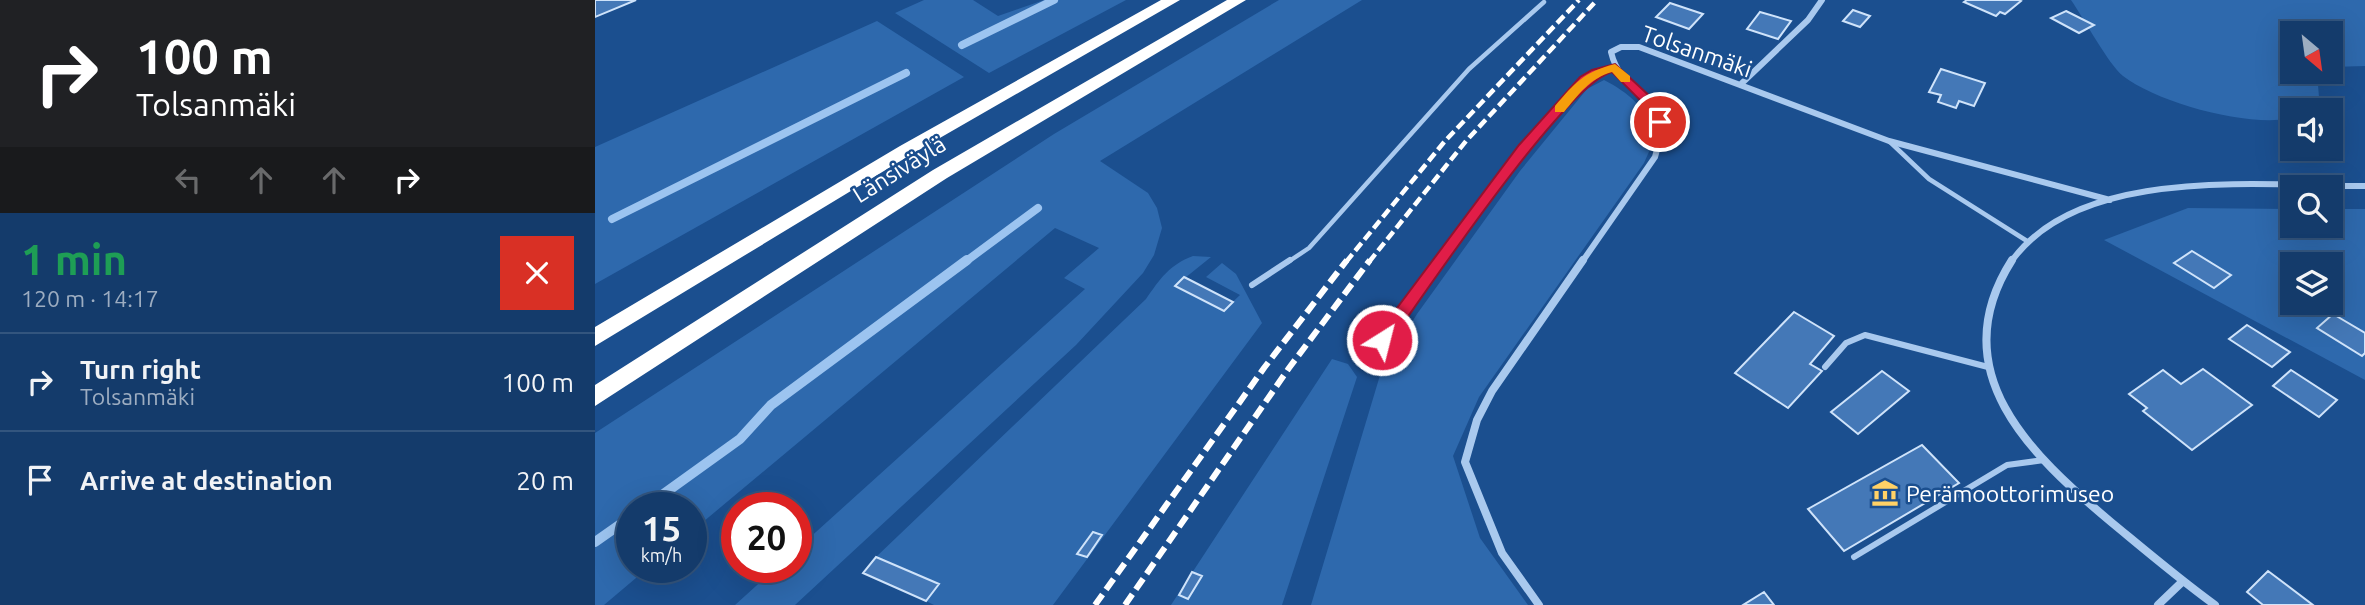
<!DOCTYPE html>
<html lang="en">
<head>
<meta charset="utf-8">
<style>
	:root { --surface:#143b6b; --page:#214673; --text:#f1f3f6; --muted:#9dadc1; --line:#33557e }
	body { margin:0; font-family:Ubuntu,sans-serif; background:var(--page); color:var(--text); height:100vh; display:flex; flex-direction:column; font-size:26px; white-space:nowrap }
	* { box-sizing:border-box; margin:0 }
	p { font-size:23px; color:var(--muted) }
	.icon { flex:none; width:38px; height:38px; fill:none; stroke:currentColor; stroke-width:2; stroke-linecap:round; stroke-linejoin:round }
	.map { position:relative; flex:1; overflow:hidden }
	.panel { display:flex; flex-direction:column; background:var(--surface); width:595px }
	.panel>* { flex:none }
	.top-card { background:#202124; color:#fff; overflow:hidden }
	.needle { width:46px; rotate:151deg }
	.fabs { position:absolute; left:1685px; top:21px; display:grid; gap:14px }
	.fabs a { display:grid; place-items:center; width:63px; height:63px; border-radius:0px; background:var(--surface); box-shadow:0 7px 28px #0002,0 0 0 2px var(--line); font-size:35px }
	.speed { position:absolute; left:21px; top:492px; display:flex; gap:14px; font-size:35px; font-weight:700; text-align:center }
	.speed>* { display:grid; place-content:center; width:91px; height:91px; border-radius:50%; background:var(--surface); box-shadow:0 7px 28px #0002,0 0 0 2px var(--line); line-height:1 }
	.speed small { font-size:18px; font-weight:400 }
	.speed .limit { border:10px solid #d22; background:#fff; color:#111 }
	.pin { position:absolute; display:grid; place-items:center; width:60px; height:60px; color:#fff; margin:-30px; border:4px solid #fff; border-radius:50%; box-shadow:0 2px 7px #0007 }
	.me { position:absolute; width:77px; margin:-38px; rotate:36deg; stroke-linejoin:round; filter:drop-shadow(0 0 5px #0008) }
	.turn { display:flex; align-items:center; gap:24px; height:147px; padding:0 21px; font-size:32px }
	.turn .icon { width:91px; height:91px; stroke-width:2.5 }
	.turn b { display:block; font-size:49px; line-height:60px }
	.lanes { display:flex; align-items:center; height:66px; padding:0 21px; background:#0003; justify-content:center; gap:35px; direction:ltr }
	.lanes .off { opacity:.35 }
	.round { display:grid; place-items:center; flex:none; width:74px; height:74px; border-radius:0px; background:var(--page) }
	.summary { display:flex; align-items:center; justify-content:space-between; height:119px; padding:0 21px }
	h1 { font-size:42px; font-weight:600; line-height:52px; color:#1e9e55 }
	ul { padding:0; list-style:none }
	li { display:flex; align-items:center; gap:21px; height:98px; padding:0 21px; border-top:2px solid var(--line) }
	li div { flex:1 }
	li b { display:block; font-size:26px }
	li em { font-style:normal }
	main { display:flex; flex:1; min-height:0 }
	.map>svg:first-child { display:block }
	.green { fill:#2e69ad; fill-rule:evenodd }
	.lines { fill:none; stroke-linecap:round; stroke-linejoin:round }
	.stream-far1 { stroke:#9cc4f0; stroke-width:8 }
	.stream { stroke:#9cc4f0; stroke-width:10 }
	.building { fill:#4478b7; stroke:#cfe3fa; stroke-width:2 }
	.lane-far1 { stroke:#a9c9ee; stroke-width:4.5 }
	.lane { stroke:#a9c9ee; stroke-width:6 }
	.street-far1 { stroke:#a9c9ee; stroke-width:6 }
	.street { stroke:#a9c9ee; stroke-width:8 }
	.highway { fill:#fff; fill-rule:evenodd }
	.rail-far1 { stroke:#fff; stroke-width:4.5; stroke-dasharray:10 4.5; stroke-linecap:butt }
	.rail { stroke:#fff; stroke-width:6; stroke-dasharray:13 6; stroke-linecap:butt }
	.route { fill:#e11d48; stroke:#92132f; stroke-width:2 }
	.slow { fill:#f59e0b }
	.labels { text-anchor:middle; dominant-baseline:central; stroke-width:5; stroke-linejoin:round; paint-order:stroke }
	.street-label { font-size:23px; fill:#fff; stroke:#1b4f8f }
	.poi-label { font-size:23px; fill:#fff; stroke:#1b4f8f; text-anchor:start }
</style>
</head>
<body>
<main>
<section class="panel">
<div class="top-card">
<div class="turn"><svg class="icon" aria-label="right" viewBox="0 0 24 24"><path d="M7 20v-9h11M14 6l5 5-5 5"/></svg><div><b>100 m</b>Tolsanmäki</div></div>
<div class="lanes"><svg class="icon off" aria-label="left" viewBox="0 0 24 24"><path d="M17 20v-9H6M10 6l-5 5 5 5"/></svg><svg class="icon off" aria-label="ahead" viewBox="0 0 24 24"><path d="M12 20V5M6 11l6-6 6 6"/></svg><svg class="icon off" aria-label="ahead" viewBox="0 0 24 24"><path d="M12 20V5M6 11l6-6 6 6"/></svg><svg class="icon" aria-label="right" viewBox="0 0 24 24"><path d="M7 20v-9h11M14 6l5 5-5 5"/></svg></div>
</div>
<div class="summary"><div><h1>1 min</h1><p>120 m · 14:17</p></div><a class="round" style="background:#d93025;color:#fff"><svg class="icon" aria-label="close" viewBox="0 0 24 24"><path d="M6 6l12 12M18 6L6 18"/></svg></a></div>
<ul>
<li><svg class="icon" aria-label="right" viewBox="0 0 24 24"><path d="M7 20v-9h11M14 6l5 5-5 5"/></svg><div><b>Turn right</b><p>Tolsanmäki</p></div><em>100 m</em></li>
<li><svg class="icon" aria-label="arrive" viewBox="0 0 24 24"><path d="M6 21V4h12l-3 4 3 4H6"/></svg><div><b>Arrive at destination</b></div><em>20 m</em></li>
</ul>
</section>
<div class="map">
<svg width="1770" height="605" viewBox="0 0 1770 605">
	<rect width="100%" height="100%" fill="#1b4f8f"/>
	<path class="green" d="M329,0H378L403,16L449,0H531L394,73L300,13Z
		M684,0H767L505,161L553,193L562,208L567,228L559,255L548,273L481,345L200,605H140L182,567H201V550L490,289L469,278L504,248L460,228L96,532V508H37V567H54L9,605H0V433L459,134Z
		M1476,0H1770V66L1736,67V33H1698V72H1722L1725,110H1698L1697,118C1655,128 1563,103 1528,76C1514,65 1488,17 1476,0Z
		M282,21L369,77L0,284V147Z
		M1009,80C1031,91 1057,111 1058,137C1058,145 1052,156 1049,163L884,397L858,456L885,538L933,605H716L786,372L822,314L925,171L992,89Z
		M1593,208L1697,209L1698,226H1736V209H1770V380L1509,240ZM1698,264H1736V303H1698Z
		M598,256L616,257L580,286L628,311L645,295L611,277L627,263L641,274L667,323L458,605H339L331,601L344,584L281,557L551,299C565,279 574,265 598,256Z
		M737,359L753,364L762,377L687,605H576Z"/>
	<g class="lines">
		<path class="stream-far1" d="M367,45L459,0
			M17,219L311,73
			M370,262L443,208"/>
		<path class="stream" d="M49,508L145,439L176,405L372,260
			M0,542L37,516"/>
	</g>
	<path class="building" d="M0,0H41L0,17Z
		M1372,0H1424L1426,1L1410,14L1405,12L1401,16L1369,2Z
		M1075,3L1108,14L1094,29L1061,17Z
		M1258,10L1275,16L1265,27L1248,21Z
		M1471,11L1499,25L1484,33L1456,18Z
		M1165,12L1196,21L1183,39L1152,29Z
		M1346,69L1390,83L1379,106L1364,101L1361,108L1343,102L1346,95L1334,92Z
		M1597,251L1636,275L1619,288L1579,263Z
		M589,277L591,278L638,302L629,311L580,286Z
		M1199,312L1239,336L1215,364L1227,371L1193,408L1140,373Z
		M1738,314L1770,333V353L1767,356L1722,328Z
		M1652,325L1695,352L1677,367L1634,339Z
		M1608,369L1657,405L1597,450L1548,411L1552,408L1534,394L1568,370L1586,384Z
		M1696,370L1742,400L1724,417L1678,386Z
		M1287,371L1314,391L1263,434L1236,412Z
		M1327,445L1364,483L1249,551L1213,509Z
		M498,532L507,535L492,557L482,554Z
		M281,557L344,584L331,601L268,573Z
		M1673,571L1718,605H1668L1652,592Z
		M597,572L607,576L593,599L584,595Z
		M1169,592L1179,605H1148Z"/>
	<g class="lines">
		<path class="lane-far1" d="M1294,141L1334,179L1432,241
			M693,262L714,248L874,69L949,2
			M845,262L929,148L990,80L1002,72L1020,68"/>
		<path class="lane" d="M657,285L695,260
			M771,362L846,260
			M1230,367L1251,343L1270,335L1393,367
			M1259,557L1412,465L1449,460"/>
		<path class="street-far1" d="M1145,85L1213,20L1227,0
			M987,262L1060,157C1080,92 1028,102 1016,52L1026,47H1044L1294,141L1515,200
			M1416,262C1484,165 1666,186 1770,186"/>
		<path class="street" d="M1417,260C1346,371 1436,455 1516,522C1550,550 1584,579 1620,605
			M944,605L907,553L870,462L882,420L897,391L988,260
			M1563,605L1587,582"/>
		<path class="highway" d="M566,0H585L317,154L0,346V327L305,146Z
			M632,0H651L352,178L0,406V385L338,170Z"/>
		<path class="rail-far1" d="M751,262L850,141L984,0
			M774,262L871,141L1002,0"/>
		<path class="rail" d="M500,605L669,368L752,260
			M530,605L694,368L775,260"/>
	</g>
	<path class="route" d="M1020,64L1060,101L1072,122L1070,125H1061L1050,105L1017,72C970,84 829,295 793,345H781V336L924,145L985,77L997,70Z"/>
	<path class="slow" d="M1020,64L1035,76V82H1026L1017,72C995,78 983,95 969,112H960V106C980,83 988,72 1020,64Z"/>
	<defs>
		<symbol id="museum-bare" viewBox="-9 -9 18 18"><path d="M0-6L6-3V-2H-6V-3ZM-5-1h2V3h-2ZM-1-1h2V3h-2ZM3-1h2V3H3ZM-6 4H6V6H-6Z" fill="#ffd166" stroke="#1b4f8f" stroke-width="2.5" paint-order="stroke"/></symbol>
	</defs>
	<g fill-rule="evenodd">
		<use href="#museum-bare" x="1271" y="474" width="38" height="38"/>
	</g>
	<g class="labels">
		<g class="street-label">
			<text transform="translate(1102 51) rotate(19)">Tolsanmäki</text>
			<text transform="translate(304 169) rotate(-32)">Länsiväylä</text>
		</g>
		<g class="poi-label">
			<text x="1311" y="493">Perämoottorimuseo</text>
		</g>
	</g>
</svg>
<div class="fabs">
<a><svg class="needle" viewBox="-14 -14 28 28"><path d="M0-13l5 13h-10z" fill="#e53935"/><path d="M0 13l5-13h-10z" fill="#9dadc1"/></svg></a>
<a><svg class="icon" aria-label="sound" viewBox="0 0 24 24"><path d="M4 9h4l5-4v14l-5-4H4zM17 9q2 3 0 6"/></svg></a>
<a><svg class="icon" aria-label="search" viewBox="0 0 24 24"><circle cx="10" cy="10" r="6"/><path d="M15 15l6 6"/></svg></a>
<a><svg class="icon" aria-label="layers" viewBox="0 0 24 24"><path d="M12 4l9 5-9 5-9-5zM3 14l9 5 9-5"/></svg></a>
</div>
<div class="speed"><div>15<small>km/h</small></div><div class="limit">20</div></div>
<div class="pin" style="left:1065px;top:122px;background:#d93025"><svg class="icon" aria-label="arrive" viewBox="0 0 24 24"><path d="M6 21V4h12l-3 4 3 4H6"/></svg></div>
<svg class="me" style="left:787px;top:340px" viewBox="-20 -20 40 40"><circle r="17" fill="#e11d48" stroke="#fff" stroke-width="3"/><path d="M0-11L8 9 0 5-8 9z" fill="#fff"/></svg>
</div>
</main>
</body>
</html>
